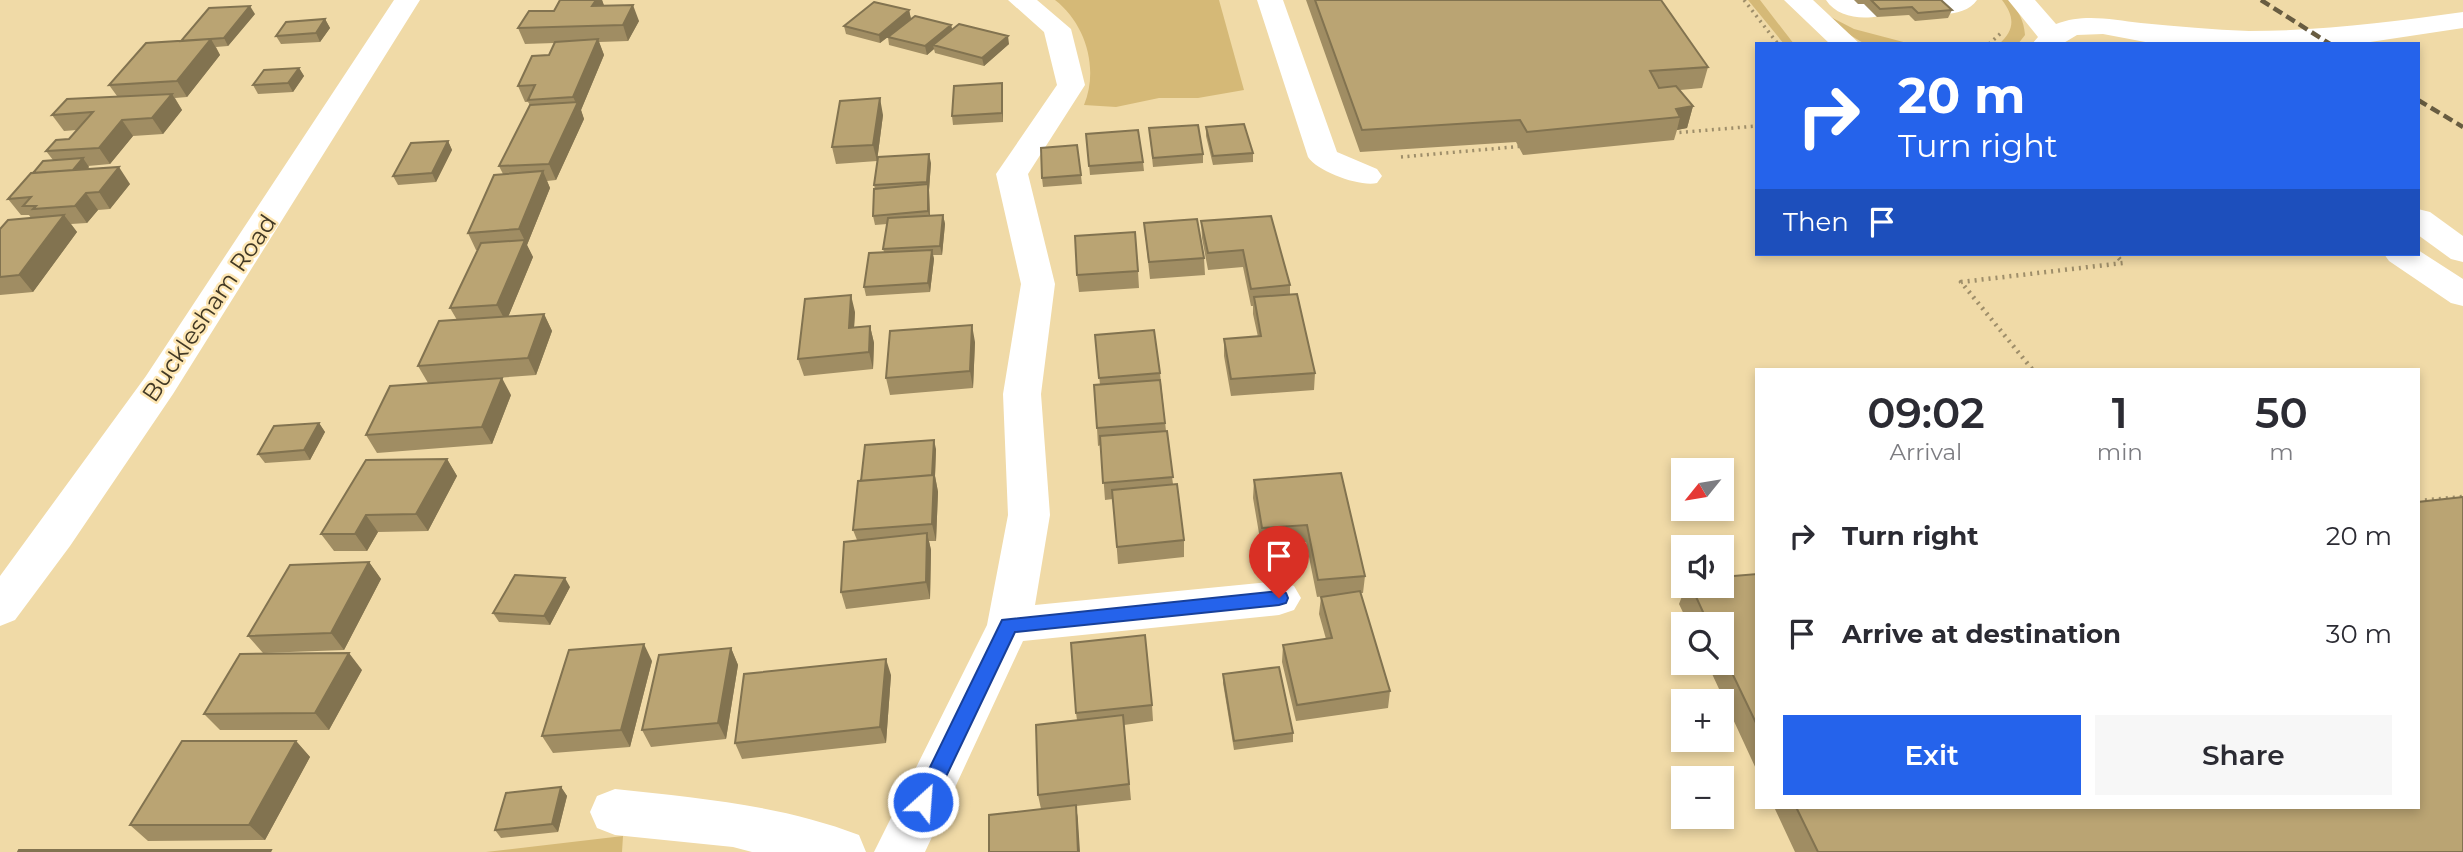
<!DOCTYPE html>
<html lang="en">
<head>
<meta charset="utf-8">
<style>
	:root { --surface:#fff; --page:#f7f7f7; --text:#2b2b33; --muted:#7c7c81; --accent:#2563eb }
	body { margin:0; font-family:Montserrat,sans-serif; background:var(--page); color:var(--text); height:100vh; display:flex; flex-direction:column; font-size:26px; white-space:nowrap }
	* { box-sizing:border-box; margin:0 }
	p { font-size:23px; color:var(--muted) }
	.icon { flex:none; width:38px; height:38px; fill:none; stroke:currentColor; stroke-width:2; stroke-linecap:round; stroke-linejoin:round }
	.map { position:relative; flex:1; overflow:hidden }
	.panel { position:absolute; left:1755px; top:368px; width:665px; height:441px; display:flex; flex-direction:column; background:var(--surface); border-radius:0px; box-shadow:0 4px 10px #0003 }
	.panel>* { flex:none }
	.top-card { position:absolute; left:1755px; top:42px; width:665px; height:214px; border-radius:0px; box-shadow:0 4px 10px #0003; background:#2563eb; color:#fff; overflow:hidden }
	.needle { width:46px; rotate:240deg }
	.tools { position:absolute; left:1671px; top:458px; display:grid; gap:14px }
	.tools a { display:grid; place-items:center; width:63px; height:63px; border-radius:0px; background:var(--surface); box-shadow:0 4px 10px #0003; font-size:35px }
	.pin { position:absolute; display:grid; place-items:center; width:60px; height:60px; color:#fff; margin:-72px -30px; border-radius:50% 50% 50% 0; rotate:-45deg; box-shadow:0 0 7px #0007 }
	.pin .icon { rotate:45deg }
	.me { position:absolute; width:77px; margin:-38px; rotate:26deg; stroke-linejoin:round; filter:drop-shadow(0 0 5px #0008) }
	.turn { display:flex; align-items:center; gap:24px; height:147px; padding:0 28px; font-size:32px }
	.turn .icon { width:91px; height:91px; stroke-width:2.5 }
	.turn b { display:block; font-size:49px; line-height:60px }
	.then { display:flex; align-items:center; height:66px; padding:0 28px; background:#0003; gap:14px; font-size:26px }
	.eta { display:flex; justify-content:space-evenly; align-items:center; height:119px; text-align:center }
	.eta b { font-size:42px; font-weight:600; line-height:49px }
	.cta { display:flex; gap:14px; margin-top:auto; padding:14px 28px }
	.cta a { flex:1; height:80px; border-radius:0px; background:var(--accent); color:#fff; font-size:28px; font-weight:600; line-height:80px; text-align:center }
	.cta a+a { background:var(--page); color:var(--text) }
	ul { padding:0; list-style:none }
	li { display:flex; align-items:center; gap:21px; height:98px; padding:0 28px }
	li div { flex:1 }
	li b { display:block; font-size:26px }
	li em { font-style:normal }
	.map>svg:first-child { display:block }
	.green { fill:#d5b977 }
	.lines { fill:none; stroke-linecap:round; stroke-linejoin:round }
	.path-far1 { stroke:#9e8e6a; stroke-width:3.5; stroke-dasharray:2 4.5; stroke-linecap:butt }
	.path { stroke:#9e8e6a; stroke-width:4.5; stroke-dasharray:2 5; stroke-linecap:butt }
	.minor { fill:#fff; fill-rule:evenodd }
	.major { fill:#fff; fill-rule:evenodd }
	.rail { stroke:#685c41; stroke-width:4.5; stroke-dasharray:10 5; stroke-linecap:butt }
	.wall { fill:#a08d63 }
	.shaded-wall { fill:#827350 }
	.building { fill:#baa473; stroke:#827350; stroke-width:2 }
	.route { fill:#2563eb; stroke:#184099; stroke-width:2 }
	.labels { text-anchor:middle; dominant-baseline:central; stroke-width:5; stroke-linejoin:round; paint-order:stroke }
	.street-label { font-size:24px; fill:#423925; stroke:#fee7b4 }
</style>
</head>
<body>
<div class="map">
<svg width="2463" height="852" viewBox="0 0 2463 852">
	<rect width="100%" height="100%" fill="#f0daa7"/>
	<path class="green" d="M1055,0H1219L1244,90L1198,98H1159L1116,107L1084,105C1099,69 1086,24 1055,0Z
		M1748,0H1760L1794,44H1784Z
		M2002,0H2010C2018,11 2024,20 2025,35L2018,44H1999C2015,30 2015,17 2002,0Z
		M1821,12L1854,29L1911,44H1865L1845,32Z
		M623,836L622,852H485H486Z"/>
	<g class="lines">
		<path class="path-far1" d="M1744,0L1778,44
			M1989,44L2001,33
			M1673,133L1757,126
			M1401,157L1524,146"/>
		<path class="path" d="M2032,369L1961,282L2123,263L2115,254
			M2418,501L2463,497"/>
		<path class="minor" d="M394,0H420L173,394L70,546L15,620L0,626V576L146,376Z
			M1008,0H1037L1071,29L1085,85L1028,174L1055,284L1041,394L1050,515L1035,605L1279,581L1294,586L1301,598L1294,610L1279,615L1023,641L925,852H874L987,625L1008,515L1003,394L1021,284L996,174L1057,85L1044,32Z
			M1257,0H1283L1337,152L1377,169L1382,176L1377,183C1360,187 1318,172 1308,157Z
			M1784,0H1813L1860,44H1830Z
			M1826,0H1858L1879,4L1883,10L1879,16C1861,20 1837,17 1826,0Z
			M1927,0H1977C1967,15 1942,16 1926,12L1922,6Z
			M615,789C698,798 781,805 859,835L866,852H752L733,847L615,835L597,828L590,812L597,796Z"/>
		<path class="major" d="M2008,0H2035L2056,24C2085,13 2112,20 2141,23C2177,26 2213,30 2249,31C2321,31 2392,22 2463,12V28L2357,44H2156L2103,34L2077,35L2062,44H2032L2038,37Z
			M2418,209L2430,212L2463,236V262L2451,259L2418,235Z
			M2418,250L2463,279V306L2451,303L2389,261L2384,254H2418Z"/>
		<path class="rail" d="M2261,0L2330,44
			M2418,100L2463,127"/>
	</g>
	<path class="wall" d="M560,0H602L604,6L639,21L628,41L599,42L604,55L581,110L584,119L556,180L547,181L550,188L527,245L533,257L508,317L544,314L552,331L536,375L428,383L418,366L457,320L450,308L478,250H476L468,233L503,174L499,166L530,105L528,102H525L518,86L549,55L554,43L525,44L518,28L554,11Z
		M1306,0H1661L1708,67L1702,88L1680,90L1693,106L1687,128L1677,130L1674,140L1523,155L1516,142L1360,152Z
		M1854,0H1941L1952,10L1948,18L1915,21L1909,15L1877,17L1864,4H1858Z
		M909,10L911,19L951,25L952,29L1009,44L984,66L935,53L934,49L927,55L889,45L888,37L880,43L846,34L844,26Z
		M255,14L228,46L216,47L220,55L187,97L175,98L182,110L163,134L133,136L110,164L88,166L89,167L87,169L130,184L110,209L98,210L87,223L71,224L77,232L33,292L0,295V229L31,218L29,215H21L8,199L33,173L53,160L46,151L69,139L77,130L64,131L52,115L117,96L109,85L181,41Z
		M325,19L330,28L320,42L281,44L276,36Z
		M299,68L304,76L293,92L258,94L253,85Z
		M1002,83L1003,92V122L953,125L952,116Z
		M883,115L877,161L836,164L832,147Z
		M1206,127L1253,153V162L1213,165L1206,136Z
		M1149,128L1203,154V163L1153,167Z
		M1086,134L1143,162L1144,171L1090,175Z
		M448,141L452,150L436,182L398,185L393,176Z
		M1077,145L1082,184L1043,187L1042,178Z
		M931,163L929,190L930,216L943,215L945,224L942,255H933L934,259L930,292L866,296L864,287L884,252L883,249L887,224L875,225L873,216L875,189L874,185Z
		M1271,216L1290,285V294L1315,373L1314,390L1231,396L1224,356V339L1258,337L1253,314V306H1251L1243,267L1208,270L1202,238L1201,221Z
		M1144,223L1204,258L1205,275L1150,279Z
		M1138,271L1139,288L1079,292L1077,275Z
		M855,312L854,327L870,326L874,343L873,369L804,376L798,359Z
		M1095,335L1160,373L1166,431L1173,484L1184,540V557L1118,564L1113,499L1105,500L1101,445L1098,446L1097,428L1100,385Z
		M975,342L973,388L890,395L886,378Z
		M511,395L492,444L377,453L366,435Z
		M319,423L325,432L310,460L265,463L258,454Z
		M936,449L935,476L938,492L936,541H929L931,550L930,599L846,609L841,592L857,540L853,530L861,481Z
		M447,459L457,476L428,531L378,532L367,551H334L321,534Z
		M1341,473L1365,576L1363,593H1360L1390,691L1388,708L1296,721L1282,662L1283,645L1326,639L1319,614L1321,597L1324,596L1317,597L1306,542L1261,545L1253,498L1254,480Z
		M369,562L381,579L344,650L263,653L248,636Z
		M1757,574V771L1707,663H1722V625H1689L1679,604L1686,586H1722Z
		M570,587L550,625L499,622L493,613Z
		M731,648L738,665L726,739L651,747L642,730Z
		M652,661L630,747L553,753L542,736Z
		M362,670L329,730H220L204,714Z
		M1223,674L1293,733V742L1234,750L1223,683Z
		M891,675L886,743L742,759L735,743Z
		M1152,705L1153,721L1124,725L1131,800L1076,806L1078,821L1041,809L1038,795L1077,720L1076,713Z
		M296,741L310,757L265,840L148,841L130,825Z
		M561,787L567,796L558,832L501,838L495,830Z
		M1774,807H2418L2463,852H1795Z"/>
	<path class="shaded-wall" d="M596,0H602L605,8L592,6Z
		M633,5L639,21L628,41L623,25Z
		M250,6L255,14L228,46L224,38Z
		M909,10L911,19L880,43L879,35Z
		M325,19L330,28L320,42L316,33Z
		M951,25L953,33L933,45L934,49L927,55L925,46Z
		M1008,36L1009,44L984,66L982,58Z
		M211,39L220,55L187,97L177,81Z
		M598,39L604,55L581,110L584,119L556,180L549,164L577,105L573,97Z
		M299,68L304,76L293,92L288,83Z
		M1002,83L1003,92V122L1002,113Z
		M172,94L182,110L163,134L152,118Z
		M880,98L883,115L877,161L873,145Z
		M1693,106L1687,128L1677,130L1680,117L1676,109Z
		M122,120L133,136L110,164L99,148Z
		M448,141L452,150L436,182L432,173Z
		M929,154L931,163L929,190L930,220L928,211L927,182Z
		M83,158L89,167L74,185L68,177Z
		M119,167L130,184L110,209L99,192Z
		M543,171L550,188L527,245L533,257L506,322L497,305L525,241L519,229Z
		M86,193L98,210L87,223L75,206Z
		M64,215L77,232L33,292L19,275Z
		M943,215L945,224L942,255L940,246Z
		M932,250L934,259L930,292L928,283Z
		M851,295L855,312L853,345L849,328Z
		M544,314L552,331L536,375L528,358Z
		M972,325L975,342L973,388L970,371Z
		M870,326L874,343L873,369L869,352Z
		M502,378L511,395L492,444L482,427Z
		M319,423L325,432L310,460L304,450Z
		M934,440L936,449L935,476L938,492L936,541L932,524V478Z
		M447,459L457,476L428,531L416,514Z
		M366,515L378,532L367,551L355,534Z
		M927,533L931,550L930,599L926,582Z
		M369,562L381,579L344,650L331,633Z
		M565,578L570,587L550,625L544,616Z
		M644,644L652,661L630,747L621,730Z
		M731,648L738,665L726,739L718,723Z
		M349,653L362,670L329,730L315,713Z
		M886,659L891,675L886,743L880,727Z
		M296,741L310,757L265,840L249,825Z
		M561,787L567,796L558,832L552,824Z
		M1076,805L1078,821L1080,852H1078Z"/>
	<path class="building" d="M560,0H596L592,6L633,5L623,25L518,28L529,11H554Z
		M1315,0H1661L1708,67L1650,71L1659,88L1676,86L1693,106L1676,109L1680,117L1527,132L1520,120L1362,130Z
		M1871,0H1941L1952,10L1918,13L1912,7L1880,9Z
		M874,2L909,10L879,35L844,26Z
		M250,6L224,38L181,41L209,8Z
		M915,16L951,25L925,46L888,37Z
		M325,19L316,33L276,36L286,22Z
		M959,24L1008,36L982,58L933,45Z
		M211,39L177,81L109,85L146,43Z
		M598,39L573,97L528,100L535,85L518,86L532,56L549,55L555,42Z
		M299,68L288,83L253,85L264,70Z
		M1002,83V113L952,116L954,86Z
		M172,94L152,118L122,120L99,148L46,151L56,140L69,139L93,112L52,115L67,99Z
		M880,98L873,145L832,147L840,101Z
		M578,102L549,164L499,166L530,105Z
		M1244,124L1253,153L1213,156L1206,127Z
		M1198,125L1203,154L1153,158L1149,128Z
		M1138,130L1143,162L1089,166L1086,134Z
		M448,141L432,173L393,176L411,143Z
		M1077,145L1081,175L1042,178L1041,148Z
		M929,154L927,182L874,185L878,157Z
		M83,158L73,170L33,173L43,161Z
		M119,167L99,192L86,193L75,206L33,209L36,206H23L31,197L8,199L31,173Z
		M543,171L519,229L468,233L494,175Z
		M928,184V211L873,216L874,189Z
		M64,215L19,275L0,277V229L8,220Z
		M943,215L940,246L883,249L888,218Z
		M1271,216L1290,285L1251,289L1243,250L1208,253L1201,221Z
		M1197,219L1204,258L1149,262L1144,223Z
		M1135,232L1138,271L1077,275L1075,236Z
		M525,240L497,305L450,308L481,243Z
		M932,250L928,283L864,287L869,253Z
		M1297,294L1315,373L1231,379L1224,339L1261,336L1254,297Z
		M851,295L849,328L870,326L869,352L798,359L805,299Z
		M544,314L528,358L418,366L439,321Z
		M972,325L970,371L886,378L890,331Z
		M1154,330L1160,373L1099,378L1095,335Z
		M502,378L482,427L366,435L390,386Z
		M1160,380L1165,423L1097,428L1094,385Z
		M319,423L304,450L258,454L274,426Z
		M1167,431L1173,477L1103,483L1100,436Z
		M934,440L932,475L861,481L865,445Z
		M447,459L416,514L366,515L355,534H321L366,460Z
		M1341,473L1365,576L1318,580L1307,525L1262,528L1254,480Z
		M934,475L932,524L853,530L858,481Z
		M1177,484L1184,540L1117,547L1112,490Z
		M2463,497V852H1818L1796,807H2418V502Z
		M927,533L926,582L841,592L844,542Z
		M369,562L331,633L248,636L290,565Z
		M1757,574V725L1722,652V625H1709L1691,586H1722V577Z
		M515,575L565,578L544,616L493,613Z
		M1360,591L1390,691L1297,705L1283,645L1332,638L1321,597Z
		M1145,635L1152,705L1076,713L1071,643Z
		M644,644L621,730L542,736L569,650Z
		M731,648L718,723L642,730L659,655Z
		M349,653L315,713L204,714L240,654Z
		M886,659L880,727L735,743L744,674Z
		M1279,667L1293,733L1234,741L1223,674Z
		M1123,715L1129,784L1038,795L1036,725Z
		M182,741H296L249,825H130Z
		M561,787L552,824L495,830L506,793Z
		M1076,805L1078,852H989V815Z
		M19,850H271L270,852H18Z"/>
	<path class="route" d="M1279,591L1286,593L1288,598L1286,603L1279,605L1015,632L931,808L923,811L916,808L913,802L1002,620Z"/>
	<g class="labels">
		<g class="street-label">
			<text transform="translate(209 308) rotate(-56)">Bucklesham Road</text>
		</g>
	</g>
</svg>
<div class="tools">
<a><svg class="needle" viewBox="-14 -14 28 28"><path d="M0-13l5 13h-10z" fill="#e53935"/><path d="M0 13l5-13h-10z" fill="#7c7c81"/></svg></a>
<a><svg class="icon" aria-label="sound" viewBox="0 0 24 24"><path d="M4 9h4l5-4v14l-5-4H4zM17 9q2 3 0 6"/></svg></a>
<a><svg class="icon" aria-label="search" viewBox="0 0 24 24"><circle cx="10" cy="10" r="6"/><path d="M15 15l6 6"/></svg></a>
<a>+</a>
<a>−</a>
</div>
<div class="pin" style="left:1279px;top:598px;background:#d93025"><svg class="icon" aria-label="arrive" viewBox="0 0 24 24"><path d="M6 21V4h12l-3 4 3 4H6"/></svg></div>
<svg class="me" style="left:923px;top:802px" viewBox="-20 -20 40 40"><circle r="17" fill="#2563eb" stroke="#fff" stroke-width="3"/><path d="M0-11L8 9 0 5-8 9z" fill="#fff"/></svg>
<div class="top-card">
<div class="turn"><svg class="icon" aria-label="right" viewBox="0 0 24 24"><path d="M7 20v-9h11M14 6l5 5-5 5"/></svg><div><b>20 m</b>Turn right</div></div>
<div class="then">Then<svg class="icon" aria-label="arrive" viewBox="0 0 24 24"><path d="M6 21V4h12l-3 4 3 4H6"/></svg></div>
</div>
<section class="panel">
<div class="eta">
<div><b>09:02</b><p>Arrival</p></div>
<div><b>1</b><p>min</p></div>
<div><b>50</b><p>m</p></div>
</div>
<ul>
<li><svg class="icon" aria-label="right" viewBox="0 0 24 24"><path d="M7 20v-9h11M14 6l5 5-5 5"/></svg><div><b>Turn right</b></div><em>20 m</em></li>
<li><svg class="icon" aria-label="arrive" viewBox="0 0 24 24"><path d="M6 21V4h12l-3 4 3 4H6"/></svg><div><b>Arrive at destination</b></div><em>30 m</em></li>
</ul>
<div class="cta"><a>Exit</a><a>Share</a></div>
</section>
</div>
</body>
</html>
